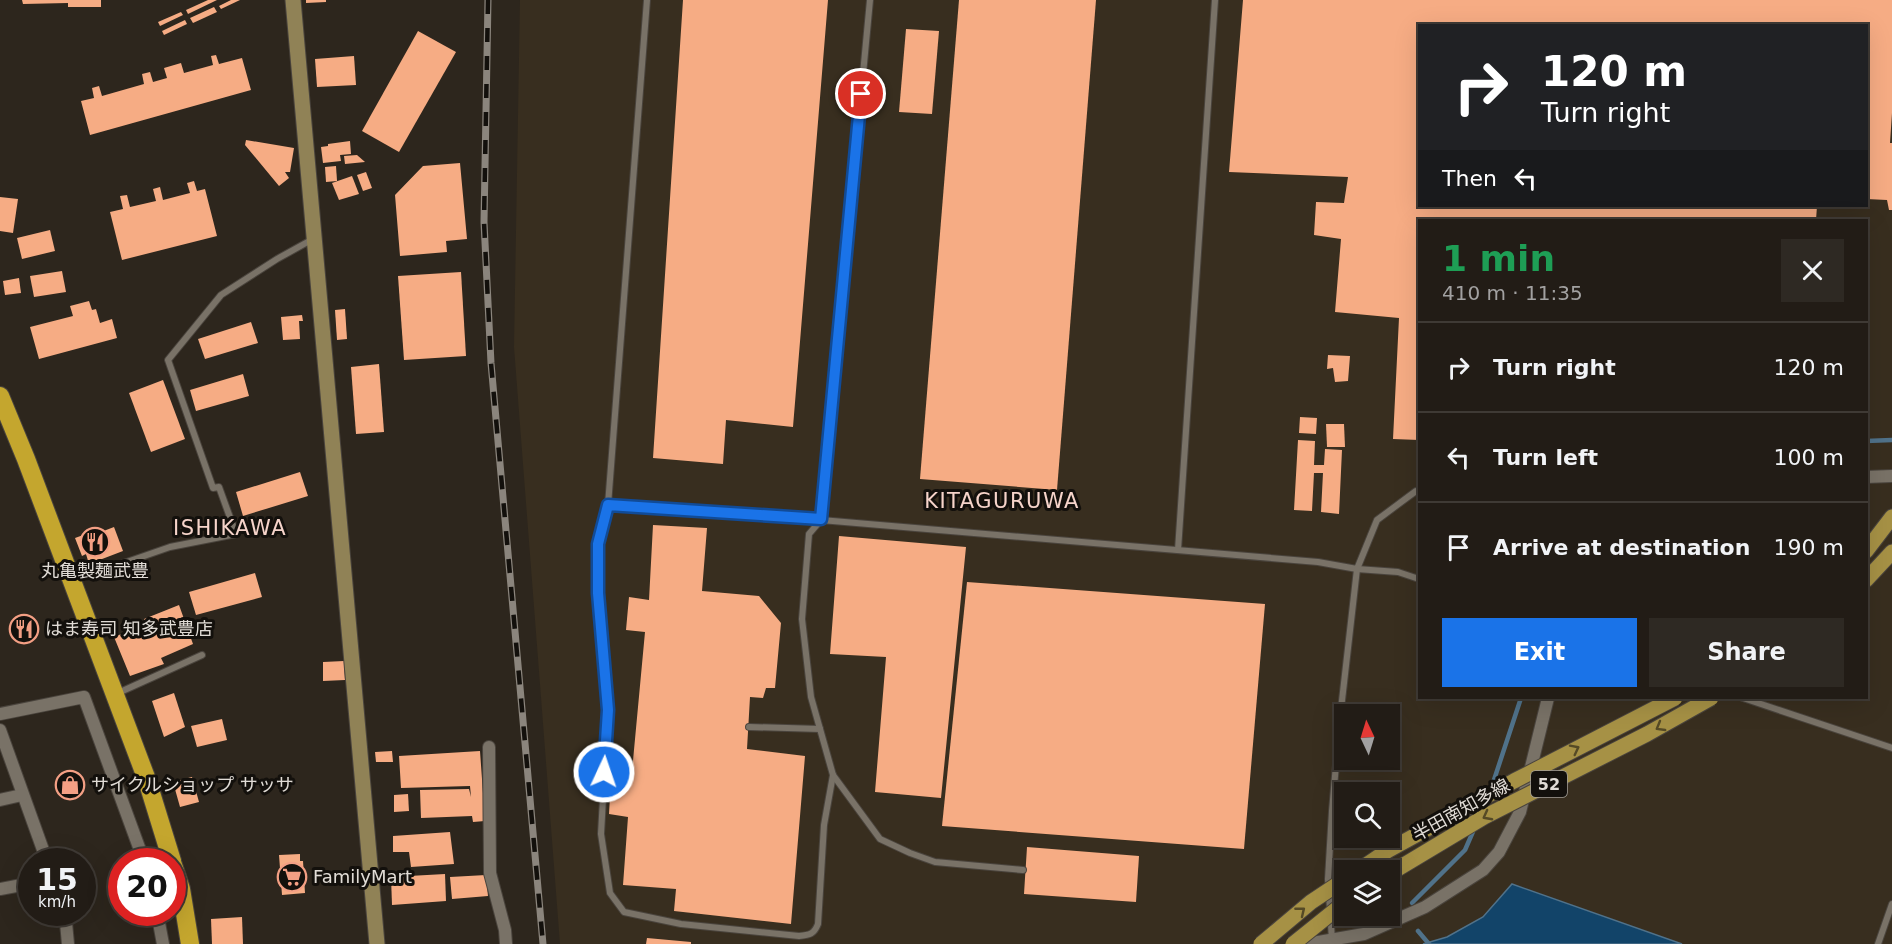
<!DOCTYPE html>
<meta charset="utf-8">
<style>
:root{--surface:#221c16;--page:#2e2923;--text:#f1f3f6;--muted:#a2a1a1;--line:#3f3a35;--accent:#1a73e8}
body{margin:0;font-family:"DejaVu Sans","Noto Sans JP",sans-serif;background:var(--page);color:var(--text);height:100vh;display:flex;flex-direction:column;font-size:22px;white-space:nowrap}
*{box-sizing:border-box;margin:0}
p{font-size:20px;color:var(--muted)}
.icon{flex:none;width:33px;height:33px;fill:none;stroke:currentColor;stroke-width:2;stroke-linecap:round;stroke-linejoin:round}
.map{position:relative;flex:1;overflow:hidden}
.details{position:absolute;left:1418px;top:219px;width:450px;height:480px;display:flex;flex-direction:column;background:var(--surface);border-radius:0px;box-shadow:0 6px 24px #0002,0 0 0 2px var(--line)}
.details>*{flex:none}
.hud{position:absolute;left:1418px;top:24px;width:450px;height:183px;border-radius:0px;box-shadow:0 6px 24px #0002,0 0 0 2px var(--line);background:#202124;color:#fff;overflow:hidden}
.needle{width:39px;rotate:356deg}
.buttons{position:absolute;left:1334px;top:704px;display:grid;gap:12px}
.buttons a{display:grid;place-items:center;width:66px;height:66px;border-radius:0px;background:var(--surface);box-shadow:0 6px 24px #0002,0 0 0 2px var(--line);font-size:30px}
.speed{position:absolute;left:18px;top:848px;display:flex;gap:12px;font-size:30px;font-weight:700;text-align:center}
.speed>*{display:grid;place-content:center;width:78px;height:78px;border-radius:50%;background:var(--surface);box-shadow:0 6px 24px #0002,0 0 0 2px var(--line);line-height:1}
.speed small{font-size:15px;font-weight:400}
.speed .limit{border:9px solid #d22;background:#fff;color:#111}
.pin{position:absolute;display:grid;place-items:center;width:51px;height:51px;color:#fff;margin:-26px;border:3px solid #fff;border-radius:50%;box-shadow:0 2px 6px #0007}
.me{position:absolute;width:66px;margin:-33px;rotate:3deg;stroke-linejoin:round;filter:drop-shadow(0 0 4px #0008)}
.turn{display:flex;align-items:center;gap:21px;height:126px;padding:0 24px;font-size:27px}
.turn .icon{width:78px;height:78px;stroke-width:2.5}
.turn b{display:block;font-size:42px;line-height:51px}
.then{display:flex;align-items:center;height:57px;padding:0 24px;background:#0003;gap:12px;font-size:22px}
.round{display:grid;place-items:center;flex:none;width:63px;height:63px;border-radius:0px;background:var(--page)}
.head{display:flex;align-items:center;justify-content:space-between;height:102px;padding:0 24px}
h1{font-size:36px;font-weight:700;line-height:45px;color:#1e9e55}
.cta{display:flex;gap:12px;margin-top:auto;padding:12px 24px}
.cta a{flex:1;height:69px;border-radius:0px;background:var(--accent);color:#fff;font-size:24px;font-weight:700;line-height:69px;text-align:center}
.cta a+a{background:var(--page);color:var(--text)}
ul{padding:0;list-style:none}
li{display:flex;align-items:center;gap:18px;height:90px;padding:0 24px;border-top:2px solid var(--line)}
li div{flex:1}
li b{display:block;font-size:22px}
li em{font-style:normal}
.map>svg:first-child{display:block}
.built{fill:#382e1f;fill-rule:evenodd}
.water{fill:#124469;stroke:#50728a;stroke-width:1.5}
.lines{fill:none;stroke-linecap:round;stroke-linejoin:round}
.stream{stroke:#50728a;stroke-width:4.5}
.building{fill:#f6ac84}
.lane-casing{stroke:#4a443d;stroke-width:8}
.street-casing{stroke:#4a443d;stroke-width:14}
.secondary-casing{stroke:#4a443d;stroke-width:17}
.primary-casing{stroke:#4a443d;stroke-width:17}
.highway-casing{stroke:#4a443d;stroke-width:20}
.lane{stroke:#797267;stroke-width:6}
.street{stroke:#797267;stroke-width:12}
.secondary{stroke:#908256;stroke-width:15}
.primary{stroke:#a69145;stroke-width:15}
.highway{stroke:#c4a62e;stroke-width:18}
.rail-casing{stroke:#8b857d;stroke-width:7}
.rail{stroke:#13100c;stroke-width:4.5;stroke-dasharray:14;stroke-linecap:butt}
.primary-bridge-casing{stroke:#4a443d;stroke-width:17;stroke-linecap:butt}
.primary-bridge{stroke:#a69145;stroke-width:15}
.oneway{stroke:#554a26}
.route-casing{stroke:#114b97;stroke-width:15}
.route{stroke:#1a73e8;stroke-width:10}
.labels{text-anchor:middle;stroke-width:6;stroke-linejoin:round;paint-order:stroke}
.shield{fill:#13100c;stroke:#a39f99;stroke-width:1.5}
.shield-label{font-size:16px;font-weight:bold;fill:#e1dcd6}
.poi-label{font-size:18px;fill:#e1dcd6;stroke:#13100c;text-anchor:start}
.street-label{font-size:18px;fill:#e1dcd6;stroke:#13100c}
.quarter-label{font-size:21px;letter-spacing:1.5px;fill:#f6d4ca;stroke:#13100c}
</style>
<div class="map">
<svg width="1892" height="944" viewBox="0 0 1892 944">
<rect width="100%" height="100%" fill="#2d261d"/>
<path class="built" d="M520,0H1892V944H1682L1513,884L1483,917L1447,937L1423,944H560L514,347ZM1419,26H1866V206H1419ZM1419,220H1866V698H1419ZM1344,714H1389V759H1344ZM1344,792H1389V837H1344ZM1344,870H1389V915H1344Z"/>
<path class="water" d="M1512,884L1682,944H1423L1447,937L1483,917Z"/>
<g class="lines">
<g class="stream">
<path d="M1866,441L1892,440"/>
<path d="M1491,789L1521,698"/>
<path d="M1412,903L1465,850L1475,827"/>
<path d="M1418,931L1429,944"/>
</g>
</g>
<g class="building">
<path d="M22,0H101V7H68V3L23,4Z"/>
<path d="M208,0H217L188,14L186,10Z"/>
<path d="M231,0H240L221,9L219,6Z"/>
<path d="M306,0H326V2L306,3Z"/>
<path d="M683,0H828L793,427L726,420L723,464L653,458Z"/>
<path d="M959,0H1096L1057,490L920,479Z"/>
<path d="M1243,0H1892V113L1890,143H1892V210H1889L1887,200L1866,199V26H1419V206H1817L1816,220H1419V440L1393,439L1399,318L1335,312L1341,239L1314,235L1316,202L1344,203L1348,177L1229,172Z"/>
<path d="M214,7L217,12L193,23L190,18Z"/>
<path d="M181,12L183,15L160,26L158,22Z"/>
<path d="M185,20L187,24L164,35L162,31Z"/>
<path d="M906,29L939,31L932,114L899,112Z"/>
<path d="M418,31L456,52L399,152L362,131Z"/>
<path d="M216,55L219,64L242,58L251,90L90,135L81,101L94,98L92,88L99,86L102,96L144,84L142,74L150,72L153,82L167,78L164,68L181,63L184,73L213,65L211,56Z"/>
<path d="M354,56L356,85L317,87L315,59Z"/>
<path d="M246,140L294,148L290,172H285L289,178L279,186L245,145Z"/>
<path d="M350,141L351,154L340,155L341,161L323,163L321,147L328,146V144Z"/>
<path d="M357,155L365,162L345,164L344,156Z"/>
<path d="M460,163L467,239L446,241L447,252L400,256L395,195L423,166Z"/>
<path d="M336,166L337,181L326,182L325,167Z"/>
<path d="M366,172L372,188L363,191L357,175Z"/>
<path d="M352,176L359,194L339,200L332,183Z"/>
<path d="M194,181L197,191L205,189L217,236L122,260L110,212L123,209L120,196L127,195L130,207L156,201L153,189L160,187L163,200L190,193L187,183Z"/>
<path d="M0,197L18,199L13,233L0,231Z"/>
<path d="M50,230L55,251L22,259L17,238Z"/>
<path d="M62,271L66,292L34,297L30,276Z"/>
<path d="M461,272L466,356L404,360L398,276Z"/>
<path d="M19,278L21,293L5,295L3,281Z"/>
<path d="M89,301L92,310L96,309L100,323L112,319L117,338L39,359L30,327L73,316L70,306Z"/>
<path d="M345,309L347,339L337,340L335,310Z"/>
<path d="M302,315L303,321H299L300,339L283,340L281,317Z"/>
<path d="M251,322L258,343L205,359L198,339Z"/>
<path d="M1328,355L1350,356L1348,381L1335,382L1333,368L1327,369Z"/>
<path d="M379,364L384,432L356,434L351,367Z"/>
<path d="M243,374L249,396L196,411L190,390Z"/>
<path d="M163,380L185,439L151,452L129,393Z"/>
<path d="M1300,417L1317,418L1316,434L1299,433Z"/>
<path d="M1326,424H1344L1345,447H1327Z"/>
<path d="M1298,440L1315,441L1314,465H1324L1325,449L1342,450L1339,514L1321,512L1323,473H1314L1312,511L1294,510Z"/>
<path d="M300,472L308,496L243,516L236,492Z"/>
<path d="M653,525L707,528L702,591L759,596L781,623L775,688H766L763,698L750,697L747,749L805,756L791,924L674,911L676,889L623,885L628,817L609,814L611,779L631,782L645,632L626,630L629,597L649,600Z"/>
<path d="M114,527L123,551L89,564L86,554L82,556L75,538L100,529L101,532Z"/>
<path d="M839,536L966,547L941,798L875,792L886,657L830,654Z"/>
<path d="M255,573L262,597L196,615L189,592Z"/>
<path d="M967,582L1265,604L1244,849L942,826Z"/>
<path d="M179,605L193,644L161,658L164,664L130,676L114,637L146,624L144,619Z"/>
<path d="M344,661L345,680L323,681V662Z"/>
<path d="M174,693L185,727L164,737L152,701Z"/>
<path d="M222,719L227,740L197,747L191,726Z"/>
<path d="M392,751L393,762H376L375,752Z"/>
<path d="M480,751L485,821L473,822L472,816L421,818L420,790L469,789L471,797L470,786L401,788L399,756Z"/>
<path d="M192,777L199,802L180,807L173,782Z"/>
<path d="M408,794L409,811L394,812V795Z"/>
<path d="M450,832L454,864L411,867L409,852H393V836Z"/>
<path d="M1027,847L1139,856L1136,902L1024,894Z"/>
<path d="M300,854V861H303L305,893L282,895L279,855Z"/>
<path d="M445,874L446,901L392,905L391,877Z"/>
<path d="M486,875L488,896L452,899L450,877Z"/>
<path d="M242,917L243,944H212L211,919Z"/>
<path d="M647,938L691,942V944H646Z"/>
</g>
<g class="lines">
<g class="lane-casing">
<g id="lane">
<path d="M647,0L608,505L598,544V593L608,710L601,834L610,893L624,912L681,924L799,936C810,935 814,934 818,924L824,825L833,775"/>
<path d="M608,505L821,520L870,0"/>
<path d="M1178,550L1215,0"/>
<path d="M75,580L170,547L236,534L219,487L213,488L168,360L221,295L277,259L313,239"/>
<path d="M118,693L202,655"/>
<path d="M1743,698L1892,748"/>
<path d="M749,727L820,729"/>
<path d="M1023,870L935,862L910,853L880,839L833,775L811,697L802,619L809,534L821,520L1318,562L1357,569L1398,572L1419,579"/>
<path d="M1332,940L1328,879L1332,811L1340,718L1357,569L1377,520L1416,491H1419"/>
<path d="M1878,944L1892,904"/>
</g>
</g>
<g class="street-casing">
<g id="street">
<path d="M1866,477L1892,476"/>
<path d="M0,714L84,697L144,861"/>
<path d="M0,730L47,861"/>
<path d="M489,747L490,873L505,930L506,944"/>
<path d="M0,800L22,795"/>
<path d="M0,889L32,883"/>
<path d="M65,912L68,944"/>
<path d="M157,912L163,944"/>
<path d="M1307,944L1364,934L1425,907L1483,870L1499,852L1520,812L1548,698"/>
</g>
</g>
<g class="secondary-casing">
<path id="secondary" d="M293,0L377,944"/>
</g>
<g class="primary-casing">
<g id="primary">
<path d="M1866,551L1892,517"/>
<path d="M1866,580L1892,552"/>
</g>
</g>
<g class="highway-casing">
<g id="highway">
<path d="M0,396L26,459L147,780L172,861"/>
<path d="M172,862L181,889L190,944"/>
</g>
</g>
<use href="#lane" class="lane"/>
<use href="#street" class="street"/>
<use href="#secondary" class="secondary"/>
<use href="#primary" class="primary"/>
<use href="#highway" class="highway"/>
<g class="rail-casing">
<path id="rail" d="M488,0L484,222L491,363L543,944"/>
</g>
<use href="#rail" class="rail"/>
<g class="primary-bridge-casing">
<g id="primary-bridge">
<path d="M1359,870L1387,851L1514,781L1675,698"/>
<path d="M1389,874L1484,817L1647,734L1711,698"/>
<path d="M1261,944L1311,902L1344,880"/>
<path d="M1293,944L1344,903"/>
</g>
</g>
<use href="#primary-bridge" class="primary-bridge"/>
</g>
<defs><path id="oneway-chevron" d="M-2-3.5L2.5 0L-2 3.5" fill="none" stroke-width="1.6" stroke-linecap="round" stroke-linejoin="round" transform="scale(1.5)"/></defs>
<g class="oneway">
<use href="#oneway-chevron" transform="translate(1660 727) rotate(150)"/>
<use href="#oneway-chevron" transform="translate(1575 749) rotate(-27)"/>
<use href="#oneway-chevron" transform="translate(1487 816) rotate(152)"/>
<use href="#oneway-chevron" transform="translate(1301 911) rotate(-39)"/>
</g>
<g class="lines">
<g class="route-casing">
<path id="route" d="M604,772L608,710L598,593V544L608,505L821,519L861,94"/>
</g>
<use href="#route" class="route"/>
</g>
<defs>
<g id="restaurant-ring" transform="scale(1.5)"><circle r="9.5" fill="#13100c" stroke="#f39f84" stroke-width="1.5"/><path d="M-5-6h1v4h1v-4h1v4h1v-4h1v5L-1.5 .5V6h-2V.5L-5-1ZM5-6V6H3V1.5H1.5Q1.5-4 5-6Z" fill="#f39f84"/></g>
<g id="shop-ring" transform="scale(1.5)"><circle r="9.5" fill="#13100c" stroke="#f39f84" stroke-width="1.5"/><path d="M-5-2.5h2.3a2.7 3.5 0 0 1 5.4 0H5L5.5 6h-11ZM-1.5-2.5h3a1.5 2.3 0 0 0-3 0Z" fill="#f39f84"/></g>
<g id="supermarket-ring" transform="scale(1.5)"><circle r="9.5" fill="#13100c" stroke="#f39f84" stroke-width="1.5"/><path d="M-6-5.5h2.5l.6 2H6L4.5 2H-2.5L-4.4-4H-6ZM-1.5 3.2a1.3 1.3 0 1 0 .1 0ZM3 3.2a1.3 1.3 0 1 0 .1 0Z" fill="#f39f84"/></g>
</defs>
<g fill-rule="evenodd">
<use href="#restaurant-ring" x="95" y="542"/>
<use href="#restaurant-ring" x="24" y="629"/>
<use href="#shop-ring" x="70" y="785"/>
<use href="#supermarket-ring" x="292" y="877"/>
</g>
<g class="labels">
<rect class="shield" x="1531" y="771" width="36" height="26" rx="4.5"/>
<g class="shield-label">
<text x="1549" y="790">52</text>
</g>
<g class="poi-label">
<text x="95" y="577" text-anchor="middle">丸亀製麺武豊</text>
<text x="45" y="635">はま寿司 知多武豊店</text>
<text x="91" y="791">サイクルショップ サッサ</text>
<text x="313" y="883">FamilyMart</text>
</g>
<g class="street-label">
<text transform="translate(1461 810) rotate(-29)" y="6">半田南知多線</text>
</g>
<g class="quarter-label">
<text x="1002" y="508">KITAGURUWA</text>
<text x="230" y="535">ISHIKAWA</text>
</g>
</g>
</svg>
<div class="buttons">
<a><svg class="needle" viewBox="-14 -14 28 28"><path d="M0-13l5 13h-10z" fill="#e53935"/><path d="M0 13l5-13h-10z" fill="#a2a1a1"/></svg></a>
<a><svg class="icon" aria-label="search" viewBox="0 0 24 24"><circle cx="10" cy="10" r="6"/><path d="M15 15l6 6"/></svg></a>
<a><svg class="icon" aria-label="layers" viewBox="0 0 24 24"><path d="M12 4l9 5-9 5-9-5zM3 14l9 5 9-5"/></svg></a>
</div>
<div class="speed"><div>15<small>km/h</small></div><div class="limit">20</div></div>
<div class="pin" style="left:861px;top:94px;background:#d93025"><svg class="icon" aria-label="arrive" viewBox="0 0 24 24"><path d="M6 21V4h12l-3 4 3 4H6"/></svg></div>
<svg class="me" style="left:604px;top:772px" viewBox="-20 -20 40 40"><circle r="17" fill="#1a73e8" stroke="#fff" stroke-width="3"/><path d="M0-11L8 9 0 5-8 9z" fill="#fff"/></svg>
<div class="hud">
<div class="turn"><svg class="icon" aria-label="right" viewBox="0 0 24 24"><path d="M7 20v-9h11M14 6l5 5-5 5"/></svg><div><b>120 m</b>Turn right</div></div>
<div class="then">Then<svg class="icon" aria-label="left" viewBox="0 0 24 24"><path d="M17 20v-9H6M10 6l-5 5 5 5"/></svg></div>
</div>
<section class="details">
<div class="head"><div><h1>1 min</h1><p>410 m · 11:35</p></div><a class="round"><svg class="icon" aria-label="close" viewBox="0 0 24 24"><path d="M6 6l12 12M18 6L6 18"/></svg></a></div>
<ul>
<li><svg class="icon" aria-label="right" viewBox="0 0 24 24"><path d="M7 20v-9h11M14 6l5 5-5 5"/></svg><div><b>Turn right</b></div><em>120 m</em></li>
<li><svg class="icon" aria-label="left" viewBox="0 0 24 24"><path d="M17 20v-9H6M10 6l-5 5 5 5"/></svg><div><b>Turn left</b></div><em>100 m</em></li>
<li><svg class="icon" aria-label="arrive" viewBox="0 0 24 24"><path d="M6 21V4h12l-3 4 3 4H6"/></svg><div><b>Arrive at destination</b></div><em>190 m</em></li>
</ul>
<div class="cta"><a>Exit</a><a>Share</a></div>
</section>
</div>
